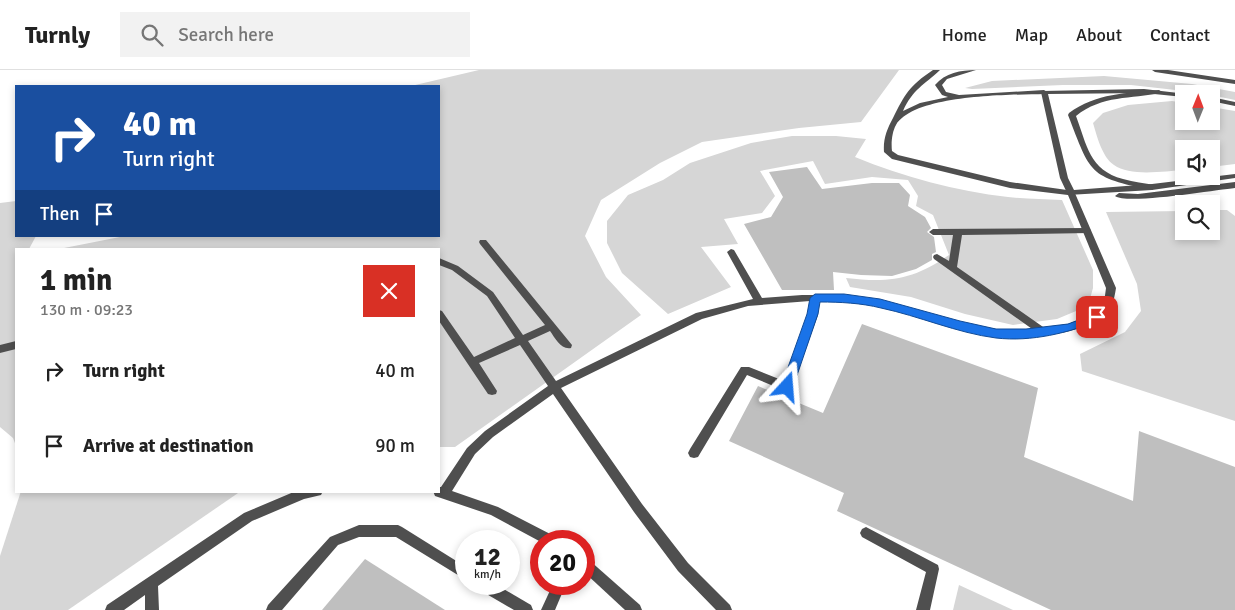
<!DOCTYPE html>
<meta charset="utf-8">
<style>
:root{--surface:#fff;--page:#f2f2f2;--text:#222;--muted:#767676;--line:#e0e0e0}
body{margin:0;font-family:Signika,sans-serif;background:var(--page);color:var(--text);height:100vh;display:flex;flex-direction:column;font-size:19px;white-space:nowrap}
*{box-sizing:border-box;margin:0}
p{font-size:16px;color:var(--muted)}
.icon{flex:none;width:28px;height:28px;fill:none;stroke:currentColor;stroke-width:2;stroke-linecap:round;stroke-linejoin:round}
.map{position:relative;flex:1;overflow:hidden}
.drawer{position:absolute;left:15px;top:178px;width:425px;height:245px;display:flex;flex-direction:column;background:var(--surface);border-radius:0px;box-shadow:0 2px 8px #0003}
.drawer>*{flex:none}
.banner{position:absolute;left:15px;top:15px;width:425px;height:152px;border-radius:0px;box-shadow:0 2px 8px #0003;background:#1a4fa0;color:#fff;overflow:hidden}
.needle{width:32px;rotate:1deg}
.tools{position:absolute;left:1175px;top:15px;display:grid;gap:10px}
.tools a{display:grid;place-items:center;width:45px;height:45px;border-radius:0px;background:var(--surface);box-shadow:0 2px 8px #0003;font-size:25px}
.speed{position:absolute;left:455px;top:460px;display:flex;gap:10px;font-size:25px;font-weight:700;text-align:center}
.speed>*{display:grid;place-content:center;width:65px;height:65px;border-radius:50%;background:var(--surface);box-shadow:0 2px 8px #0003;line-height:1}
.speed small{font-size:12px;font-weight:400}
.speed .limit{border:8px solid #d22;background:#fff;color:#111}
.pin{position:absolute;display:grid;place-items:center;width:42px;height:42px;color:#fff;margin:-21px;border-radius:10px;box-shadow:0 2px 8px #0006}
.me{position:absolute;width:55px;margin:-28px;rotate:19deg;stroke-linejoin:round;filter:drop-shadow(0 0 4px #0008)}
.turn{display:flex;align-items:center;gap:18px;height:105px;padding:0 25px;font-size:22px}
.turn .icon{width:65px;height:65px;stroke-width:2.5}
.turn b{display:block;font-size:35px;line-height:42px}
.then{display:flex;align-items:center;height:48px;padding:0 25px;background:#0003;gap:10px;font-size:19px}
.round{display:grid;place-items:center;flex:none;width:52px;height:52px;border-radius:0px;background:var(--page)}
.summary{display:flex;align-items:center;justify-content:space-between;height:85px;padding:0 25px}
h1{font-size:30px;font-weight:700;line-height:38px}
ul{padding:0;list-style:none}
li{display:flex;align-items:center;gap:15px;height:75px;padding:0 25px}
li div{flex:1}
li b{display:block;font-size:19px}
li em{font-style:normal}
header{display:flex;align-items:center;gap:30px;box-sizing:border-box;height:70px;padding:0 25px;background:var(--surface);border-bottom:1px solid var(--line)}
header strong{font-size:24px}
nav{display:flex;gap:28px;margin-inline-start:auto;font-size:18px}
.search{width:350px;height:45px;background:var(--page);display:flex;align-items:center;gap:12px;box-sizing:border-box;padding:0 18px;border-radius:0px;color:var(--muted);font-size:19px}
.map>svg:first-child{display:block}
.green{fill:#d6d6d6}
.building{fill:#bfbfbf}
.lines{fill:none;stroke-linecap:round;stroke-linejoin:round}
.service{fill:#4f4f4f;fill-rule:evenodd}
.pedestrian{fill:#4f4f4f;fill-rule:evenodd}
.minor{fill:#4f4f4f;fill-rule:evenodd}
.route{fill:#1a73e8;stroke:#114b97}
</style>
<header>
<strong>Turnly</strong>
<div class="search"><svg class="icon" aria-label="search" viewBox="0 0 24 24"><circle cx="10" cy="10" r="6"/><path d="M15 15l6 6"/></svg>Search here</div>
<nav><a>Home</a><a>Map</a><a>About</a><a>Contact</a></nav>
</header>
<div class="map">
<svg width="1235" height="540" viewBox="0 0 1235 540">
<rect width="100%" height="100%" fill="#fff"/>
<g class="green">
<path d="M479,0H899L861,52L799,58L702,72L660,93L601,130L585,166L606,207L641,245L455,377H439V179H59L125,166H439V16H411Z"/>
<path d="M1104,6L1192,14L1235,22V30L1211,25V24L1131,15H1063L972,19L965,18L992,11Z"/>
<path d="M1172,31L1184,33V51H1211V37L1235,41V94L1211,97V79H1184V100C1165,101 1130,107 1114,95C1102,87 1097,66 1093,53L1103,43L1128,35Z"/>
<path d="M792,66H836L866,69L855,87C903,107 956,121 1008,127C1026,129 1044,129 1062,130L1093,200V218L1088,236L1057,249L1013,255L965,244L911,227L850,217L846,208C889,213 913,210 949,185L933,145L916,136L918,126L908,110L872,107L825,114L813,91L760,101L775,126L762,143L724,149L738,174L701,177L731,217L668,244L622,203L607,173V151L628,125L663,110L690,93L751,73Z"/>
<path d="M16,131V166H36L29,179H16V376L13,368L0,357V133Z"/>
<path d="M1211,140H1227L1235,146V351L1082,301L1080,284L1125,262L1141,241L1137,214L1106,142L1184,141V161H1211Z"/>
<path d="M21,421H241L68,540H0V486Z"/>
<path d="M959,515L1013,540H953Z"/>
</g>
<g class="building">
<path d="M807,97L822,119L872,113H899L910,125L908,136L925,147L931,158L927,162L934,167L936,182L932,184V190L916,199L892,206L861,205L833,202L834,220H782L744,154L771,147L783,127L769,102Z"/>
<path d="M862,254L1038,318L1024,387L1133,431L1139,361L1235,397V540H1051L837,441L844,423L729,371L758,316L823,343Z"/>
<path d="M365,489L445,540H322Z"/>
</g>
<g class="lines">
<g class="service">
<path d="M933,0H940C924,15 913,19 903,41L920,33L948,27L942,25L935,15C945,3 961,0 976,0L947,9L942,15L946,22L959,25L1044,20L1047,22L1044,24C1010,25 915,24 896,55C892,62 891,73 892,81L898,85L1010,112L1074,121L1116,218C1112,245 1105,248 1081,257C1070,262 1060,263 1048,265C982,274 941,250 880,237C860,232 840,231 819,231L818,245L791,320L787,321L783,320L747,305L698,387L694,388L690,387L688,383L690,379L741,297H749L784,311L808,245L810,231L748,236L702,249L561,318L642,434L688,493L730,535L732,540H716L678,501L634,442L553,324L493,367L475,384L452,421L498,437L556,467L558,471L541,472L491,445L435,426L433,421H439V417H441L467,378L485,361L548,316L520,275L479,293L497,321L496,324L492,325L488,324L439,251V240L442,241L474,287L515,268L487,226L452,200L439,195V188L458,196L493,222L523,265L545,255L480,174L479,172L480,170H486L572,275L571,278C561,280 555,268 550,261L528,271L556,311L696,243L753,229L727,182L731,179L734,180L762,228L802,225H844L880,230L960,252L996,259L1027,260L1068,254L1094,244L1104,233L1106,218L1068,125L1010,118L892,89L884,82C883,69 887,59 893,48C905,24 909,16 933,0Z"/>
<path d="M1152,0H1168L1235,10V14L1155,2Z"/>
<path d="M1159,20L1162,22L1161,23C1131,29 1102,25 1076,46C1087,75 1089,100 1123,109C1134,112 1144,113 1155,115L1156,117L1152,120C1088,107 1091,104 1068,45L1069,43C1096,23 1127,23 1159,20Z"/>
<path d="M16,271V279L0,283V275Z"/>
<path d="M296,421H323L321,425L304,429L252,451L158,516L159,540H145V525L124,540H105L107,535L244,443Z"/>
<path d="M359,455H398L402,457L466,497V510L396,467H359L338,475L282,540H266L268,535L330,467Z"/>
<path d="M866,457L938,495L939,499L930,540H916L926,502L862,467L860,463L862,459Z"/>
<path d="M584,488L589,490L640,535L642,540H625L584,502Z"/>
<path d="M477,514H495L531,535L533,540H514L478,519Z"/>
<path d="M553,514H566L555,540H541Z"/>
</g>
<path class="pedestrian" d="M1087,158L1090,159L1091,161L1090,163L962,165L957,197L1046,259L1047,262L1046,265L1042,266L934,189L933,187L934,185L937,184L949,191L953,165H933L929,162L933,159Z"/>
<g class="minor">
<path d="M1144,19L1187,24H1184V27L1144,23L1048,24L1068,108L1074,120L1152,114L1235,104V108L1152,120L1068,125L1060,108L1041,22L1042,21Z"/>
<path d="M1211,27L1235,32V36L1211,31Z"/>
<path d="M1235,112V118C1215,120 1127,135 1115,126L1119,123L1138,124Z"/>
</g>
</g>
<path class="route" d="M815,224H844L880,229L960,251L996,259H1026L1068,254L1097,243L1103,247L1101,250C1068,263 1032,272 996,268C957,263 919,246 881,238C861,233 840,232 820,232L818,244L793,317L791,321H783L781,317L807,244L810,228Z"/>
</svg>
<div class="tools">
<a><svg class="needle" viewBox="-14 -14 28 28"><path d="M0-13l5 13h-10z" fill="#e53935"/><path d="M0 13l5-13h-10z" fill="#767676"/></svg></a>
<a><svg class="icon" aria-label="sound" viewBox="0 0 24 24"><path d="M4 9h4l5-4v14l-5-4H4zM17 9q2 3 0 6"/></svg></a>
<a><svg class="icon" aria-label="search" viewBox="0 0 24 24"><circle cx="10" cy="10" r="6"/><path d="M15 15l6 6"/></svg></a>
</div>
<div class="speed"><div>12<small>km/h</small></div><div class="limit">20</div></div>
<div class="pin" style="left:1097px;top:247px;background:#d93025"><svg class="icon" aria-label="arrive" viewBox="0 0 24 24"><path d="M6 21V4h12l-3 4 3 4H6"/></svg></div>
<svg class="me" style="left:787px;top:317px" viewBox="-20 -20 40 40"><path d="M0-17L14 15 0 8-14 15z" fill="#1a73e8" stroke="#fff" stroke-width="4"/></svg>
<div class="banner">
<div class="turn"><svg class="icon" aria-label="right" viewBox="0 0 24 24"><path d="M7 20v-9h11M14 6l5 5-5 5"/></svg><div><b>40 m</b>Turn right</div></div>
<div class="then">Then<svg class="icon" aria-label="arrive" viewBox="0 0 24 24"><path d="M6 21V4h12l-3 4 3 4H6"/></svg></div>
</div>
<section class="drawer">
<div class="summary"><div><h1>1 min</h1><p>130 m · 09:23</p></div><a class="round" style="background:#d93025;color:#fff"><svg class="icon" aria-label="close" viewBox="0 0 24 24"><path d="M6 6l12 12M18 6L6 18"/></svg></a></div>
<ul>
<li><svg class="icon" aria-label="right" viewBox="0 0 24 24"><path d="M7 20v-9h11M14 6l5 5-5 5"/></svg><div><b>Turn right</b></div><em>40 m</em></li>
<li><svg class="icon" aria-label="arrive" viewBox="0 0 24 24"><path d="M6 21V4h12l-3 4 3 4H6"/></svg><div><b>Arrive at destination</b></div><em>90 m</em></li>
</ul>
</section>
</div>
